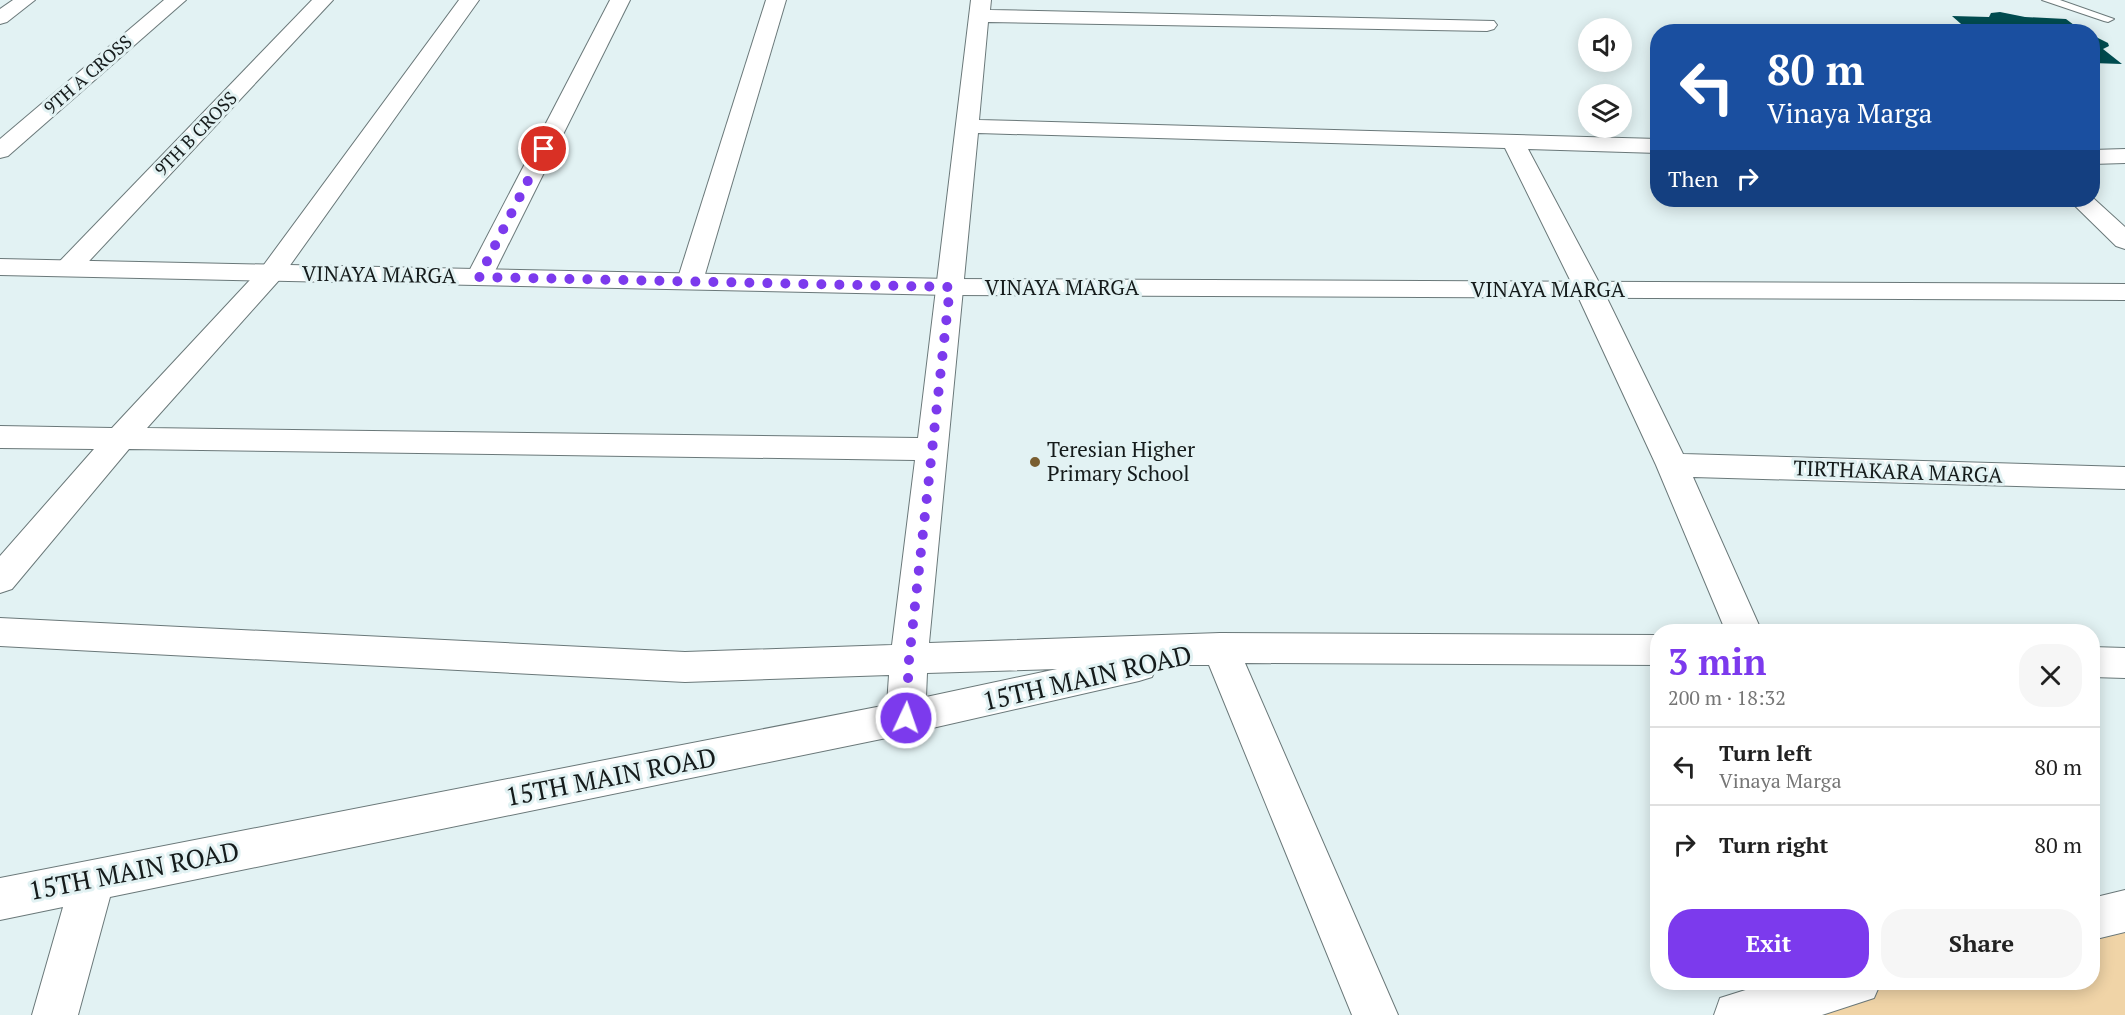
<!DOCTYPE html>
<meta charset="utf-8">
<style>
:root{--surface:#fff;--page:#f6f6f6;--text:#222;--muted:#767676;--line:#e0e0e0;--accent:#7c3aed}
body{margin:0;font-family:"PT Serif",serif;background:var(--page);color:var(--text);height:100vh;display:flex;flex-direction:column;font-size:22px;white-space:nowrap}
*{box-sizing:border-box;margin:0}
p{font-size:20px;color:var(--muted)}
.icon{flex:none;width:33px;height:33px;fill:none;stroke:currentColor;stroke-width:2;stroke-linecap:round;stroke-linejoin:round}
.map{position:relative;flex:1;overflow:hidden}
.details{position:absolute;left:1650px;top:624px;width:450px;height:366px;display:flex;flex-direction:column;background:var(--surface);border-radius:24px;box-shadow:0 3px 15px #0003}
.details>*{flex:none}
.banner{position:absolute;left:1650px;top:24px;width:450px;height:183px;border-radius:24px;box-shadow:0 3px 15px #0003;background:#1a4fa0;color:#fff;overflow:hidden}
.tools{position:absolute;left:1578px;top:18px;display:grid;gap:12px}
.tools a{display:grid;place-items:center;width:54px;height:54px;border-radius:50%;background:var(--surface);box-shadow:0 3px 15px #0003;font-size:30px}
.pin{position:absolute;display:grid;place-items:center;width:51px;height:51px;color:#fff;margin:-26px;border:3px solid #fff;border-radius:50%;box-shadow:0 2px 6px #0007}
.me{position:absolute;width:66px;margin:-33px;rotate:3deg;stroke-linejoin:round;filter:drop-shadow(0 0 4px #0008)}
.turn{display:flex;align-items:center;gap:21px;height:126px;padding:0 18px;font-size:27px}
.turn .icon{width:78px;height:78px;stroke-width:2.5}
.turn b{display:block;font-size:42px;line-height:51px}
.then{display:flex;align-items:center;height:57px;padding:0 18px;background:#0003;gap:12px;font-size:22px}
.round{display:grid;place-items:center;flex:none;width:63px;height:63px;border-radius:24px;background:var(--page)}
.overview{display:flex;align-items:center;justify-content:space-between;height:102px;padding:0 18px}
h1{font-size:36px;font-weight:700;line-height:45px;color:var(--accent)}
.primary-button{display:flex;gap:12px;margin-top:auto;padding:12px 18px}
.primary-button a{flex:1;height:69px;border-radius:24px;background:var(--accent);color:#fff;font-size:24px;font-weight:700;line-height:69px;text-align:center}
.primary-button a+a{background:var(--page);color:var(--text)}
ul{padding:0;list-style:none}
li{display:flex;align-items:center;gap:18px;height:78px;padding:0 18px;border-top:2px solid var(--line)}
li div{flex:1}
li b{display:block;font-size:22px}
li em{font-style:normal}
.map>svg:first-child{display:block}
.green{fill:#f0d4a7}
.building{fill:#004c50}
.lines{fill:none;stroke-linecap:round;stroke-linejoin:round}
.service-casing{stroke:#6a7879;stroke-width:2}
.minor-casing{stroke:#6a7879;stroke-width:2}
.tertiary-casing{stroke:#6a7879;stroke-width:2}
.service{fill:#fff;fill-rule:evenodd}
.minor{fill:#fff;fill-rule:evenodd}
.tertiary{fill:#fff;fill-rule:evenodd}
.route{stroke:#7c3aed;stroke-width:10;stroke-dasharray:0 18}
.poi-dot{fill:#795e30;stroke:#e2f2f3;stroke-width:2}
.labels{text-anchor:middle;stroke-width:6;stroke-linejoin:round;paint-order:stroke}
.far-street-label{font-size:18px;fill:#151b1b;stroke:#e2f2f3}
.street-label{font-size:21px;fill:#151b1b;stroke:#e2f2f3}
.poi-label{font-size:21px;fill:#151b1b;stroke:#e2f2f3;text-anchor:start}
.near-street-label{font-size:26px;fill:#151b1b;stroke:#e2f2f3}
</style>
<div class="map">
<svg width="2125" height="1015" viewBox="0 0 2125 1015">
<rect width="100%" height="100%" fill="#e2f2f3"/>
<path class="green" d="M2125,911V1015H1737L1858,983L2092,982L2093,919Z"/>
<g class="building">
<path d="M2000,12L2025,17L2066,19L2082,31H1969L1952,16L1989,17L1991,13Z"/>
<path d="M2092,35L2108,43L2109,46L2103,49L2122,64L2092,63Z"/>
</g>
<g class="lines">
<g class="service-casing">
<path id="service" d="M2042,0H2060L2114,19L2108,22L2104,21Z"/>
</g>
<g class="minor-casing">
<g id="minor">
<path d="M13,0H35L7,22L0,24V9Z"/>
<path d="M164,0H186L8,156L0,158V139Z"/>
<path d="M312,0H333L77,274L68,276L59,274L55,268L59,262Z"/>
<path d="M459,0H479L281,278L147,428L918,438L971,0H991L990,10L1494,21L1497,25L1494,29L1487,31L988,22L979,120L1658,139V153L1528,149L1603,290L1683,454L2125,467V489L1693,477L1762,632H1726L1656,465L1575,290L1505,148L978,133L929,643L1220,633L1658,635V665L1245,663L1398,1015H1352L1209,665H1157L1152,677L1139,681L906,734L110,897L78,1015H32L63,907L0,920V878L887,705L889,675L685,682L0,646V618L685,652L892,645L915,460L129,449L12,589L0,593V556L94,449L0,448V426L112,428L263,266ZM1057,669L926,697L927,673Z"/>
<path d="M610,0H630L492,277L488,283L479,285L470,283L466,277Z"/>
<path d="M766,0H786L703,281L699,287L690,289L681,287L677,281Z"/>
<path d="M2125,149V163L2092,164V150Z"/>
<path d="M2092,197L2125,227V249L2116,246L2069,200H2092Z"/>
<path d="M2092,647L2125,648V678L2092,677Z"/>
<path d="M2125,890V932L2092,940V898Z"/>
<path d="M1771,982H1881L1874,998L1822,1015H1714L1720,998Z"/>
</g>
</g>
<g class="tertiary-casing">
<path id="tertiary" d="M0,259L950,279L2125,284V300L950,295L0,275Z"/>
</g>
<use href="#service" class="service"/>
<use href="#minor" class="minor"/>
<use href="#tertiary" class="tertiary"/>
</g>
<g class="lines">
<path class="route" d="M544,149L479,277L950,287L909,660L906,718"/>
</g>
<circle class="poi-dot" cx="1035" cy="462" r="6"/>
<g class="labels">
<g class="far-street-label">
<text transform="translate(88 75) rotate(-41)" y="6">9TH A CROSS</text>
<text transform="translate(196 134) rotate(-46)" y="6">9TH B CROSS</text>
</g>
<g class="street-label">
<text transform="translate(379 275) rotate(1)" y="7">VINAYA MARGA</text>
<text x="1062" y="295">VINAYA MARGA</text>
<text x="1548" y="297">VINAYA MARGA</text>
<text transform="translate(1898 472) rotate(2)" y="7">TIRTHAKARA MARGA</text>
</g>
<g class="poi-label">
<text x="1047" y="457">Teresian Higher<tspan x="1047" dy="24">Primary School</tspan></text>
</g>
<g class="near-street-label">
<text transform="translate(1087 678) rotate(-13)" y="9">15TH MAIN ROAD</text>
<text transform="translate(611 777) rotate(-11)" y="9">15TH MAIN ROAD</text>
<text transform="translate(134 871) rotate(-11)" y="9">15TH MAIN ROAD</text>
</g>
</g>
</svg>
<div class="tools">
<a><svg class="icon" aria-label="sound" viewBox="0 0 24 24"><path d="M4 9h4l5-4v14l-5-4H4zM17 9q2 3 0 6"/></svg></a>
<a><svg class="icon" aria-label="layers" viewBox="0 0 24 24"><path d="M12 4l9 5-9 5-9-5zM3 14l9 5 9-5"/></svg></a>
</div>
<div class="pin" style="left:544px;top:149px;background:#d93025"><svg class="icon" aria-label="arrive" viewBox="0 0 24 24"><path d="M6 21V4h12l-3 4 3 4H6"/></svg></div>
<svg class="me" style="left:906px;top:718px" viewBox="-20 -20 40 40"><circle r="17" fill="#7c3aed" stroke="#fff" stroke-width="3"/><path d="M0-11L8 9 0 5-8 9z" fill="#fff"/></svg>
<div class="banner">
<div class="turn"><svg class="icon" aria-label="left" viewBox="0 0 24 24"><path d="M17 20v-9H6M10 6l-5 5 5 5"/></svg><div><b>80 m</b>Vinaya Marga</div></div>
<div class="then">Then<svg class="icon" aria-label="right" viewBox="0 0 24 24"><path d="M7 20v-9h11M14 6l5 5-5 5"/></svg></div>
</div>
<section class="details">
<div class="overview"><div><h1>3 min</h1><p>200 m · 18:32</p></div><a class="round"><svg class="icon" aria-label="close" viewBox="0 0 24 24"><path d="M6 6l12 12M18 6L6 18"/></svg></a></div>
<ul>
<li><svg class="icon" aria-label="left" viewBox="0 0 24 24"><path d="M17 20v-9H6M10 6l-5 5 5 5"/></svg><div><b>Turn left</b><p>Vinaya Marga</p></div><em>80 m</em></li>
<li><svg class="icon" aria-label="right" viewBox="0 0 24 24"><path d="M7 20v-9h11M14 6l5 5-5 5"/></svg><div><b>Turn right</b></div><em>80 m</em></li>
</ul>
<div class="primary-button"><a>Exit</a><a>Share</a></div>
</section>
</div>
